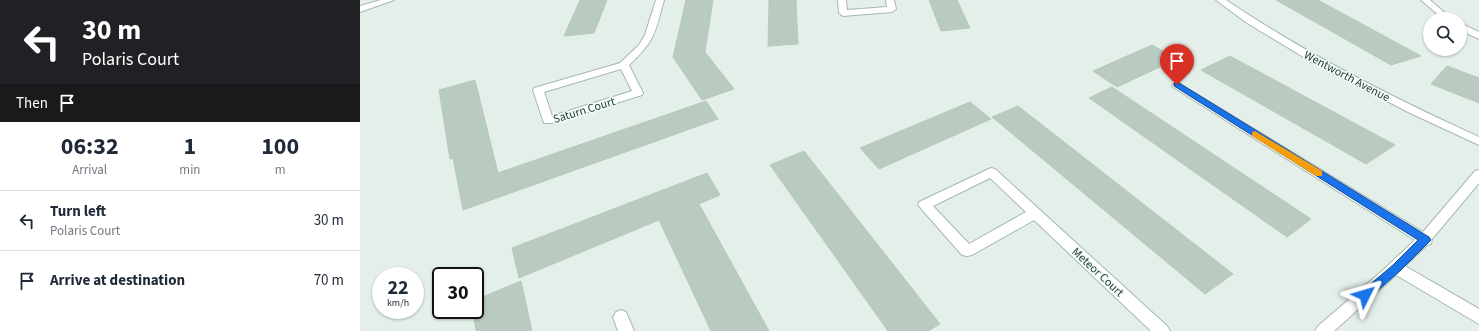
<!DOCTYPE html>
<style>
:root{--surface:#fff;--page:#f2f2f3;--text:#1f2937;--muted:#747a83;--line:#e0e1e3}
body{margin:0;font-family:"Source Sans 3",sans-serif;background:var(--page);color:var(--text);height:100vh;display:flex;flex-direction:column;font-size:15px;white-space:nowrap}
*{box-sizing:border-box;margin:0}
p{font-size:13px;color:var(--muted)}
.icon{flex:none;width:22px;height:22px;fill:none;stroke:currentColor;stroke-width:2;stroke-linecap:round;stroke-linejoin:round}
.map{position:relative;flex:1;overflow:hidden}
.drawer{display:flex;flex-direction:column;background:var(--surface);width:360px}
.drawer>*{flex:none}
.hud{background:#202124;color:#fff;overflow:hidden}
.fabs{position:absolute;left:1063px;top:12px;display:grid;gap:8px}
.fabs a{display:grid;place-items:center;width:44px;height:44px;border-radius:50%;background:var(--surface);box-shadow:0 1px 3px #0004;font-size:20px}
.speed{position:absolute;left:12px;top:267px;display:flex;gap:8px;font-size:20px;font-weight:700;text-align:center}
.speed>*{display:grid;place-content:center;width:52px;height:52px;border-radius:50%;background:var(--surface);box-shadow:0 1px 3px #0004;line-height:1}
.speed small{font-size:10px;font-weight:400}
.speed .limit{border:2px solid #111;border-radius:6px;background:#fff;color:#111}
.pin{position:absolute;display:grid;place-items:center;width:34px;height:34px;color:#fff;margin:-41px -17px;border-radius:50% 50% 50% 0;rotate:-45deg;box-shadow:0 0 4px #0007}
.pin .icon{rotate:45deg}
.me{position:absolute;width:44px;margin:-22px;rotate:50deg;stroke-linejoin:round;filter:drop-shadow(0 0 3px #0008)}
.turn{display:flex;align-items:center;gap:14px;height:84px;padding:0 16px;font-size:18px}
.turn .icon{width:52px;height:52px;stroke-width:2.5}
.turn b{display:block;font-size:28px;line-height:34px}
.then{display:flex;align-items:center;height:38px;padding:0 16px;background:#0003;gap:8px;font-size:15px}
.eta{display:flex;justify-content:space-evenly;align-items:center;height:68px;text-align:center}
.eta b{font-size:24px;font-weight:700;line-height:28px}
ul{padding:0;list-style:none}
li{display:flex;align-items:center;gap:12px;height:60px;padding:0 16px;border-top:1px solid var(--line)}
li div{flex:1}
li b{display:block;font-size:15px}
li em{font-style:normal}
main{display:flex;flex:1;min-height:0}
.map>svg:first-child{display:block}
.building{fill:#b9cac1;stroke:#b6c9bf}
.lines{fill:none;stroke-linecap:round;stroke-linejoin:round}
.minor-casing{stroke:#a6b8af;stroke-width:2}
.tertiary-casing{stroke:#a6b8af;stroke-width:2}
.minor{fill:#fff;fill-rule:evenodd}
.tertiary{fill:#fff;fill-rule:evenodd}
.route{fill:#1a73e8;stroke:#114b97}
.slow{fill:#f59e0b}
.labels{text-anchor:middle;stroke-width:3;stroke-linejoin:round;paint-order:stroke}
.street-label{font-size:12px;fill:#214235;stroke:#f5fbf7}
</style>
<main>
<section class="drawer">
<div class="hud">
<div class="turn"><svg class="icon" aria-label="left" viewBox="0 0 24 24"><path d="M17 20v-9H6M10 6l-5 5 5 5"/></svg><div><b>30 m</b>Polaris Court</div></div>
<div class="then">Then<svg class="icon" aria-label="arrive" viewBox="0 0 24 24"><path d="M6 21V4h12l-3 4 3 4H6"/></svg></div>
</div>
<div class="eta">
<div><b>06:32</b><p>Arrival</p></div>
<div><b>1</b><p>min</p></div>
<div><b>100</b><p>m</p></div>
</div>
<ul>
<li><svg class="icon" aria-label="left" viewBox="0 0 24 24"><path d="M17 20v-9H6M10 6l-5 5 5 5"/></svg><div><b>Turn left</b><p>Polaris Court</p></div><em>30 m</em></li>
<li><svg class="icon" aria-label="arrive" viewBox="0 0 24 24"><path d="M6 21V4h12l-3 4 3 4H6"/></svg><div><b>Arrive at destination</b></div><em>70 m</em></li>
</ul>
</section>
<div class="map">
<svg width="1119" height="331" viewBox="0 0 1119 331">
<rect width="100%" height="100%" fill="#e4efe9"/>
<g class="building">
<path d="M220,0H247L234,33L204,36Z"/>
<path d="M326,0H353L345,52L374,89L342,100L313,57Z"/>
<path d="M409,0H436L438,44L408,46Z"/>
<path d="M569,0H597L610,28L581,31Z"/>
<path d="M916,0H958L1061,56L1031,65Z"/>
<path d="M792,45L817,59L757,87L733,71Z"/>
<path d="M870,56L1035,145L1006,164L841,70Z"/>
<path d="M1087,66L1119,78V103L1071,84Z"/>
<path d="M115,80L138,173L346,101L358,119L103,210L93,158L90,159L79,90Z"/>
<path d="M752,87L951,219L927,237L729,98Z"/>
<path d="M610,102L631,119L519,169L500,148Z"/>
<path d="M658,106L873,274L845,294L632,117Z"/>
<path d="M444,151L580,324L568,331H528L410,165Z"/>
<path d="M347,173L360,195L339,204L409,331H351L299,220L159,278L152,248Z"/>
<path d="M161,281L172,331H116L113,310H115V300Z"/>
</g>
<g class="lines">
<g class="minor-casing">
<g id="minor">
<path d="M296,0H304C295,33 295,41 269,65L283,93L282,95L192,123H184L173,90L174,88L260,63L279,45L285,35ZM261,69L272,91L192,116L184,92Z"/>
<path d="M478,0H486L487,10L527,7L526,0H534L536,9L532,12L483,16L479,13Z"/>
<path d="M856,0H866C946,54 1031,97 1119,137V145L1048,112L950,61L887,23Z"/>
<path d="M1061,0H1070L1092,19H1083Z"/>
<path d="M1100,23L1119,32V39L1100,30Z"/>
<path d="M817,82L1063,232L1115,171L1119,170V183L1072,239L1071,244L1067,245L1045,266L1119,309V324L1036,275L974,331H955L958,326L1021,272L1055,240L813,87L812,85Z"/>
<path d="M631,168L635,169L807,326L810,331H791L674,220L612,255L607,256L602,255L558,205L559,202ZM630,178L666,212L609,244L573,206Z"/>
<path d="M261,310L266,312L274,331H258L253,317L256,312Z"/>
</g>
</g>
<g class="tertiary-casing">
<path id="tertiary" d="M21,0H34L0,12V6Z"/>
</g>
<use href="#minor" class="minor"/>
<use href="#tertiary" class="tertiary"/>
</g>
<path class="route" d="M814,83H819L1069,237L1071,240L1040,271L1009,298H1001L999,295L1001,292L1033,265L1058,240L814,86Z"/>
<path class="slow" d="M895,131L962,171V176H956L892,136V132Z"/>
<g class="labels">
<g class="street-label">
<text transform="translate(987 76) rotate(28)" y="4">Wentworth Avenue</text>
<text transform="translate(224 110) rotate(-17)" y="4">Saturn Court</text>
<text transform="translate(738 272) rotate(43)" y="4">Meteor Court</text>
</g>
</g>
</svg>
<div class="fabs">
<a><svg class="icon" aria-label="search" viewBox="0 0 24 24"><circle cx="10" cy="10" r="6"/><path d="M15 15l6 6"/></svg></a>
</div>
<div class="speed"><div>22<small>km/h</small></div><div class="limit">30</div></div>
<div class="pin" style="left:817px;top:85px;background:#d93025"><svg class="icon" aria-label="arrive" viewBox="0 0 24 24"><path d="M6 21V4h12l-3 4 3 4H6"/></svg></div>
<svg class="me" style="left:1005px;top:295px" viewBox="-20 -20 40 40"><path d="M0-17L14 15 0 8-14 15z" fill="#1a73e8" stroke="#fff" stroke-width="4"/></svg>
</div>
</main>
